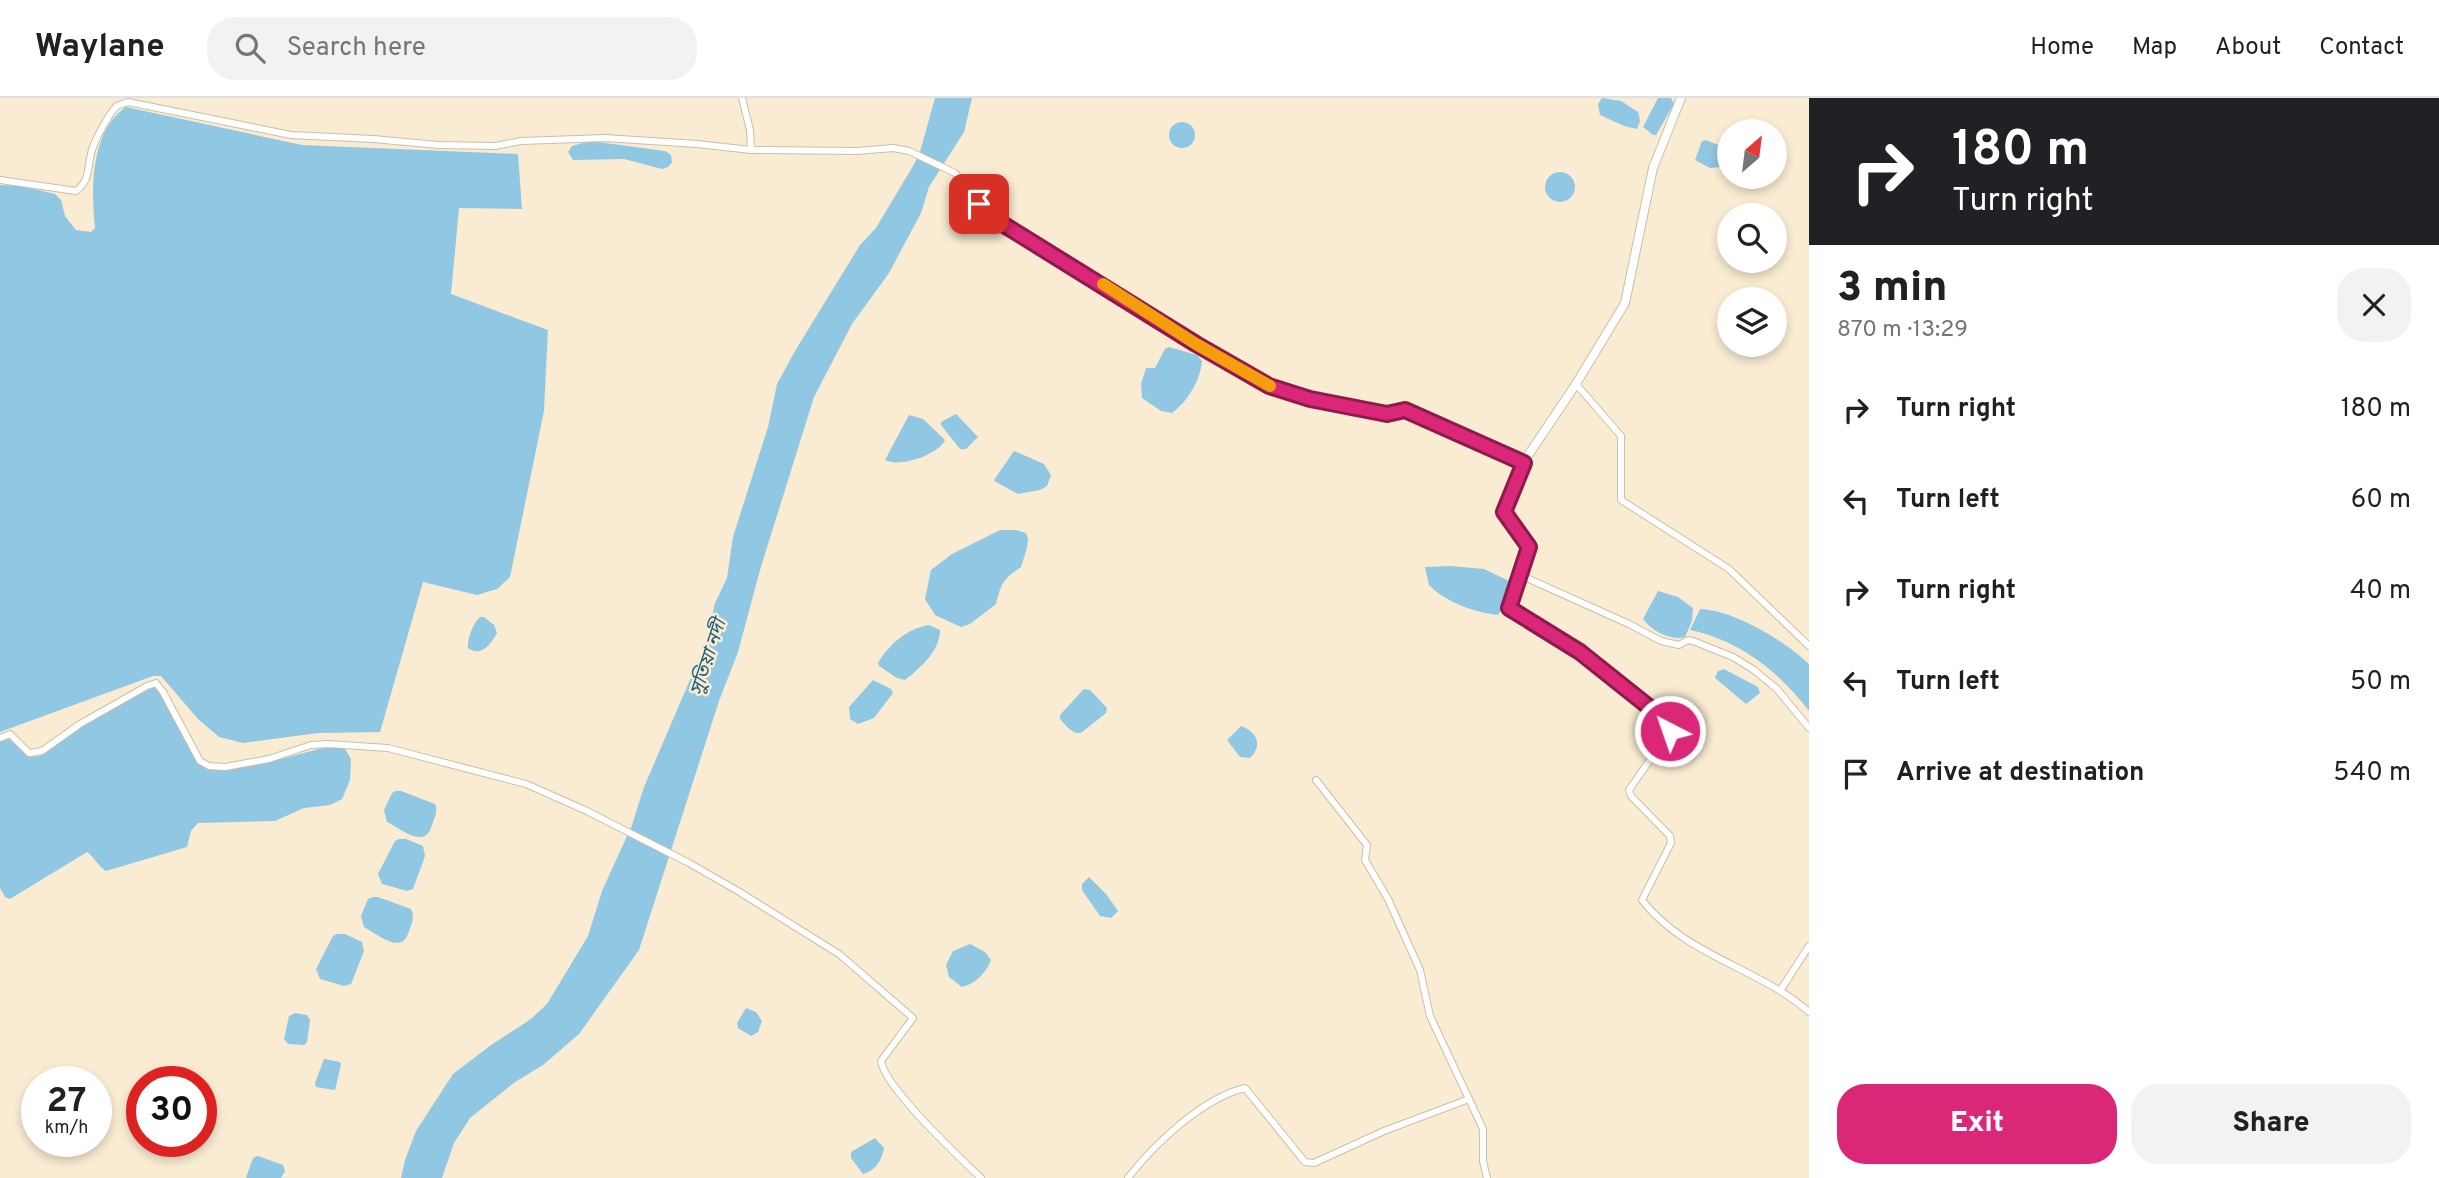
<!DOCTYPE html>
<meta charset="utf-8">
<style>
:root{--surface:#fff;--page:#f2f2f2;--text:#202124;--muted:#757577;--line:#e0e0e0;--accent:#db2777}
body{margin:0;font-family:Overpass,"Noto Sans Bengali",sans-serif;background:var(--page);color:var(--text);height:100vh;display:flex;flex-direction:column;font-size:26px;white-space:nowrap}
*{box-sizing:border-box;margin:0}
p{font-size:23px;color:var(--muted)}
.icon{flex:none;width:38px;height:38px;fill:none;stroke:currentColor;stroke-width:2;stroke-linecap:round;stroke-linejoin:round}
.map{position:relative;flex:1;overflow:hidden}
.side{display:flex;flex-direction:column;background:var(--surface);width:630px}
.side>*{flex:none}
.top-card{background:#202124;color:#fff;overflow:hidden}
.needle{width:46px;rotate:28deg}
.fabs{position:absolute;left:1717px;top:21px;display:grid;gap:14px}
.fabs a{display:grid;place-items:center;width:70px;height:70px;border-radius:50%;background:var(--surface);box-shadow:0 4px 10px #0003;font-size:35px}
.speed{position:absolute;left:21px;top:968px;display:flex;gap:14px;font-size:35px;font-weight:700;text-align:center}
.speed>*{display:grid;place-content:center;width:91px;height:91px;border-radius:50%;background:var(--surface);box-shadow:0 4px 10px #0003;line-height:1}
.speed small{font-size:18px;font-weight:400}
.speed .limit{border:10px solid #d22;background:#fff;color:#111}
.pin{position:absolute;display:grid;place-items:center;width:60px;height:60px;color:#fff;margin:-30px;border-radius:14px;box-shadow:0 4px 10px #0006}
.me{position:absolute;width:77px;margin:-38px;rotate:319deg;stroke-linejoin:round;filter:drop-shadow(0 0 5px #0008)}
.turn{display:flex;align-items:center;gap:24px;height:147px;padding:0 28px;font-size:32px}
.turn .icon{width:91px;height:91px;stroke-width:2.5}
.turn b{display:block;font-size:49px;line-height:60px}
.round{display:grid;place-items:center;flex:none;width:74px;height:74px;border-radius:28px;background:var(--page)}
.head{display:flex;align-items:center;justify-content:space-between;height:119px;padding:0 28px}
h1{font-size:42px;font-weight:800;line-height:52px}
.cta{display:flex;gap:14px;margin-top:auto;padding:14px 28px}
.cta a{flex:1;height:80px;border-radius:28px;background:var(--accent);color:#fff;font-size:28px;font-weight:800;line-height:80px;text-align:center}
.cta a+a{background:var(--page);color:var(--text)}
ul{padding:0;list-style:none}
li{display:flex;align-items:center;gap:21px;height:91px;padding:0 28px}
li div{flex:1}
li b{display:block;font-size:26px}
li em{font-style:normal}
header{display:flex;align-items:center;gap:42px;box-sizing:border-box;height:98px;padding:0 35px;background:var(--surface);border-bottom:2px solid var(--line)}
header strong{font-size:33px}
nav{display:flex;gap:38px;margin-inline-start:auto;font-size:24px}
.search{width:490px;height:63px;background:var(--page);display:flex;align-items:center;gap:18px;box-sizing:border-box;padding:0 24px;border-radius:28px;color:var(--muted);font-size:26px}
main{display:flex;flex:1;min-height:0}
.map>svg:first-child{display:block}
.water{fill:#90c7e3}
.lines{fill:none;stroke-linecap:round;stroke-linejoin:round}
.minor-casing{stroke:#cbbfa6;stroke-width:8}
.tertiary-casing{stroke:#cbbfa6;stroke-width:10}
.minor{stroke:#fff;stroke-width:6}
.tertiary{stroke:#fff;stroke-width:8}
.route-casing{stroke:#8e194d;stroke-width:18}
.route{stroke:#db2777;stroke-width:12}
.slow{stroke:#f59e0b;stroke-width:12}
.labels{text-anchor:middle;stroke-width:5;stroke-linejoin:round;paint-order:stroke}
.water-label{font-size:19px;font-style:italic;fill:#185c78;stroke:#f9ecd2}
</style>
<header>
<strong>Waylane</strong>
<div class="search"><svg class="icon" aria-label="search" viewBox="0 0 24 24"><circle cx="10" cy="10" r="6"/><path d="M15 15l6 6"/></svg>Search here</div>
<nav><a>Home</a><a>Map</a><a>About</a><a>Contact</a></nav>
</header>
<main>
<div class="map">
<svg width="1809" height="1080" viewBox="0 0 1809 1080">
<rect width="100%" height="100%" fill="#f9ecd2"/>
<g class="water">
<path d="M935,0H972L964,34L929,89L921,115L889,175L852,226L814,299L760,472L738,554L719,603L639,852L579,936L543,967L515,984L470,1020L454,1045L442,1080H401L405,1062L416,1033L453,976L491,947L531,921L547,906L588,838L602,793L632,727L644,689L707,542L715,505L727,480L733,439L768,329L777,286L795,253L860,147L876,130L913,68L920,54Z"/>
<path d="M1602,0L1621,3L1638,14L1640,23L1637,31L1624,28L1600,17L1598,6Z"/>
<path d="M1658,0H1671L1674,6L1656,37H1653L1643,29Z"/>
<path d="M126,9L302,47L518,56L522,111L459,110L451,196L548,232L544,313L510,479L497,491L477,497L423,484L380,634L318,635L243,645L219,639L198,621L161,578H153L0,634V87L21,88L55,96L61,102L65,118L76,132L91,134L95,130C91,92 90,33 126,9Z"/>
<circle cx="1182" cy="37" r="13"/>
<path d="M1706,42L1725,50L1726,62L1721,69L1710,70L1695,62L1702,43Z"/>
<path d="M590,43L665,53L671,57L672,64L668,69L662,71L624,61L573,62L568,54L572,48Z"/>
<circle cx="1560" cy="89" r="15"/>
<path d="M1169,249L1197,257L1202,263C1200,283 1188,303 1172,315L1161,313L1142,300L1141,286L1146,270H1155L1165,251Z"/>
<path d="M956,316L978,339L966,351H960L941,327V324Z"/>
<path d="M909,317L923,321L945,342C938,357 899,370 885,362Z"/>
<path d="M1014,353L1044,366L1051,377L1047,388L1040,392L1018,396L996,384L994,382Z"/>
<path d="M1000,432H1016L1026,435L1028,441L1027,450L1021,469C1003,481 1001,486 996,506L970,526L961,529L935,517L925,501L931,472L952,456Z"/>
<path d="M1451,468L1484,471L1509,483L1506,506L1498,517C1476,515 1445,504 1429,487L1425,469Z"/>
<path d="M1658,493L1678,499L1693,510L1692,523L1685,539C1670,543 1652,533 1643,521Z"/>
<path d="M1700,511C1734,512 1785,543 1809,566V613C1778,573 1741,543 1690,532Z"/>
<path d="M480,519H484L494,527L497,535C490,547 482,559 468,550C467,541 473,525 480,519Z"/>
<path d="M929,527L940,532C940,553 920,570 905,582L897,580L879,568L878,565C890,545 907,531 929,527Z"/>
<path d="M1724,571L1758,589L1760,595L1746,606L1715,580L1718,573Z"/>
<path d="M873,582L891,591L893,595L874,620L858,626L850,621L849,609Z"/>
<path d="M153,588L157,590L202,668L210,671L270,664L326,649L338,648L345,651L351,661L350,682L342,701L330,707L304,710L275,723L198,725L191,733L187,749L106,773C98,768 95,760 87,754L10,801L5,799L0,790V643L10,641L28,659L40,658L72,634Z"/>
<path d="M1084,591L1090,592L1107,610L1106,615L1081,635C1071,636 1066,627 1060,621V617Z"/>
<path d="M1241,628C1257,634 1263,647 1250,660L1240,659L1227,642Z"/>
<path d="M396,693H401L435,706C438,713 435,719 432,727C425,752 403,732 387,724L384,712L392,695Z"/>
<path d="M399,741H406L423,748L425,758L413,791L407,793L382,786L378,776L395,743Z"/>
<path d="M1089,779L1106,796L1118,813L1111,820L1100,818L1082,792V786Z"/>
<path d="M373,799H378L411,811C415,819 412,825 409,833C402,858 379,837 364,829L361,818L368,801Z"/>
<path d="M337,836H345L362,844L364,853L351,886L344,888L320,881L316,871L333,838Z"/>
<path d="M970,846L985,854L991,862C987,874 975,886 962,889L949,879L946,867L953,853Z"/>
<path d="M746,910L756,914L762,923L758,934L751,938L738,930L737,925Z"/>
<path d="M295,915L307,917L310,922L307,944L304,947L288,946L284,941L289,918Z"/>
<path d="M324,961L340,964L341,966L335,992L316,989L315,985Z"/>
<path d="M875,1040L884,1050C882,1062 876,1072 863,1076L851,1060V1054Z"/>
<path d="M258,1058L283,1067L285,1073L281,1080H246L253,1060Z"/>
</g>
<g class="lines">
<g class="minor-casing">
<g id="minor">
<path d="M742,0L750,32L751,52"/>
<path d="M0,82L76,93C91,82 87,68 92,52C95,42 109,15 117,8C118,7 126,5 128,4L291,37L373,41L439,47L495,48L521,43L605,40L697,46L751,52L857,53L893,50L909,53L955,75L979,106L994,119L1196,246L1269,288L1310,301L1387,316L1405,312L1523,365"/>
<path d="M1576,286L1621,338V402L1729,471L1809,548"/>
<path d="M1809,630L1777,591L1754,572L1733,559L1693,543L1688,542L1679,547L1661,543L1629,526L1520,477L1509,510L1580,554L1669,625L1670,633L1629,692L1631,698L1670,738L1671,745L1642,802C1684,857 1759,870 1809,914"/>
<path d="M0,640L10,636L29,655L42,653L80,626L147,588L156,585L163,594L200,663L209,668L225,669L269,661L311,647L328,646L388,650L526,686L587,713L689,765L738,793L839,856L913,920L881,963C885,990 958,1058 981,1080"/>
<path d="M1316,682L1367,747L1365,762L1388,801L1420,872L1430,918L1483,1031V1063L1487,1080"/>
<path d="M1780,893L1809,848"/>
<path d="M1128,1080C1154,1046 1203,1000 1245,990L1305,1064L1314,1065L1384,1033L1469,1001"/>
</g>
</g>
<g class="tertiary-casing">
<path id="tertiary" d="M1520,477L1529,449L1504,414L1523,365L1576,286L1625,205L1653,70L1681,0"/>
</g>
<use href="#minor" class="minor"/>
<use href="#tertiary" class="tertiary"/>
</g>
<g class="lines">
<g class="route-casing">
<path id="route" d="M979,106L993,120L1196,246L1269,288L1310,301L1387,316L1405,312L1524,365L1504,414L1529,449L1509,510L1580,554L1669,625L1670,633"/>
</g>
<use href="#route" class="route"/>
<path class="slow" d="M1103,186L1196,246L1270,288"/>
</g>
<g class="labels">
<g class="water-label">
<text transform="translate(707 559) rotate(-72)" y="7">সুতিয়া নদী</text>
</g>
</g>
</svg>
<div class="fabs">
<a><svg class="needle" viewBox="-14 -14 28 28"><path d="M0-13l5 13h-10z" fill="#e53935"/><path d="M0 13l5-13h-10z" fill="#757577"/></svg></a>
<a><svg class="icon" aria-label="search" viewBox="0 0 24 24"><circle cx="10" cy="10" r="6"/><path d="M15 15l6 6"/></svg></a>
<a><svg class="icon" aria-label="layers" viewBox="0 0 24 24"><path d="M12 4l9 5-9 5-9-5zM3 14l9 5 9-5"/></svg></a>
</div>
<div class="speed"><div>27<small>km/h</small></div><div class="limit">30</div></div>
<div class="pin" style="left:979px;top:106px;background:#d93025"><svg class="icon" aria-label="arrive" viewBox="0 0 24 24"><path d="M6 21V4h12l-3 4 3 4H6"/></svg></div>
<svg class="me" style="left:1670px;top:633px" viewBox="-20 -20 40 40"><circle r="17" fill="#db2777" stroke="#fff" stroke-width="3"/><path d="M0-11L8 9 0 5-8 9z" fill="#fff"/></svg>
</div>
<section class="side">
<div class="top-card">
<div class="turn"><svg class="icon" aria-label="right" viewBox="0 0 24 24"><path d="M7 20v-9h11M14 6l5 5-5 5"/></svg><div><b>180 m</b>Turn right</div></div>
</div>
<div class="head"><div><h1>3 min</h1><p>870 m · 13:29</p></div><a class="round"><svg class="icon" aria-label="close" viewBox="0 0 24 24"><path d="M6 6l12 12M18 6L6 18"/></svg></a></div>
<ul>
<li><svg class="icon" aria-label="right" viewBox="0 0 24 24"><path d="M7 20v-9h11M14 6l5 5-5 5"/></svg><div><b>Turn right</b></div><em>180 m</em></li>
<li><svg class="icon" aria-label="left" viewBox="0 0 24 24"><path d="M17 20v-9H6M10 6l-5 5 5 5"/></svg><div><b>Turn left</b></div><em>60 m</em></li>
<li><svg class="icon" aria-label="right" viewBox="0 0 24 24"><path d="M7 20v-9h11M14 6l5 5-5 5"/></svg><div><b>Turn right</b></div><em>40 m</em></li>
<li><svg class="icon" aria-label="left" viewBox="0 0 24 24"><path d="M17 20v-9H6M10 6l-5 5 5 5"/></svg><div><b>Turn left</b></div><em>50 m</em></li>
<li><svg class="icon" aria-label="arrive" viewBox="0 0 24 24"><path d="M6 21V4h12l-3 4 3 4H6"/></svg><div><b>Arrive at destination</b></div><em>540 m</em></li>
</ul>
<div class="cta"><a>Exit</a><a>Share</a></div>
</section>
</main>
